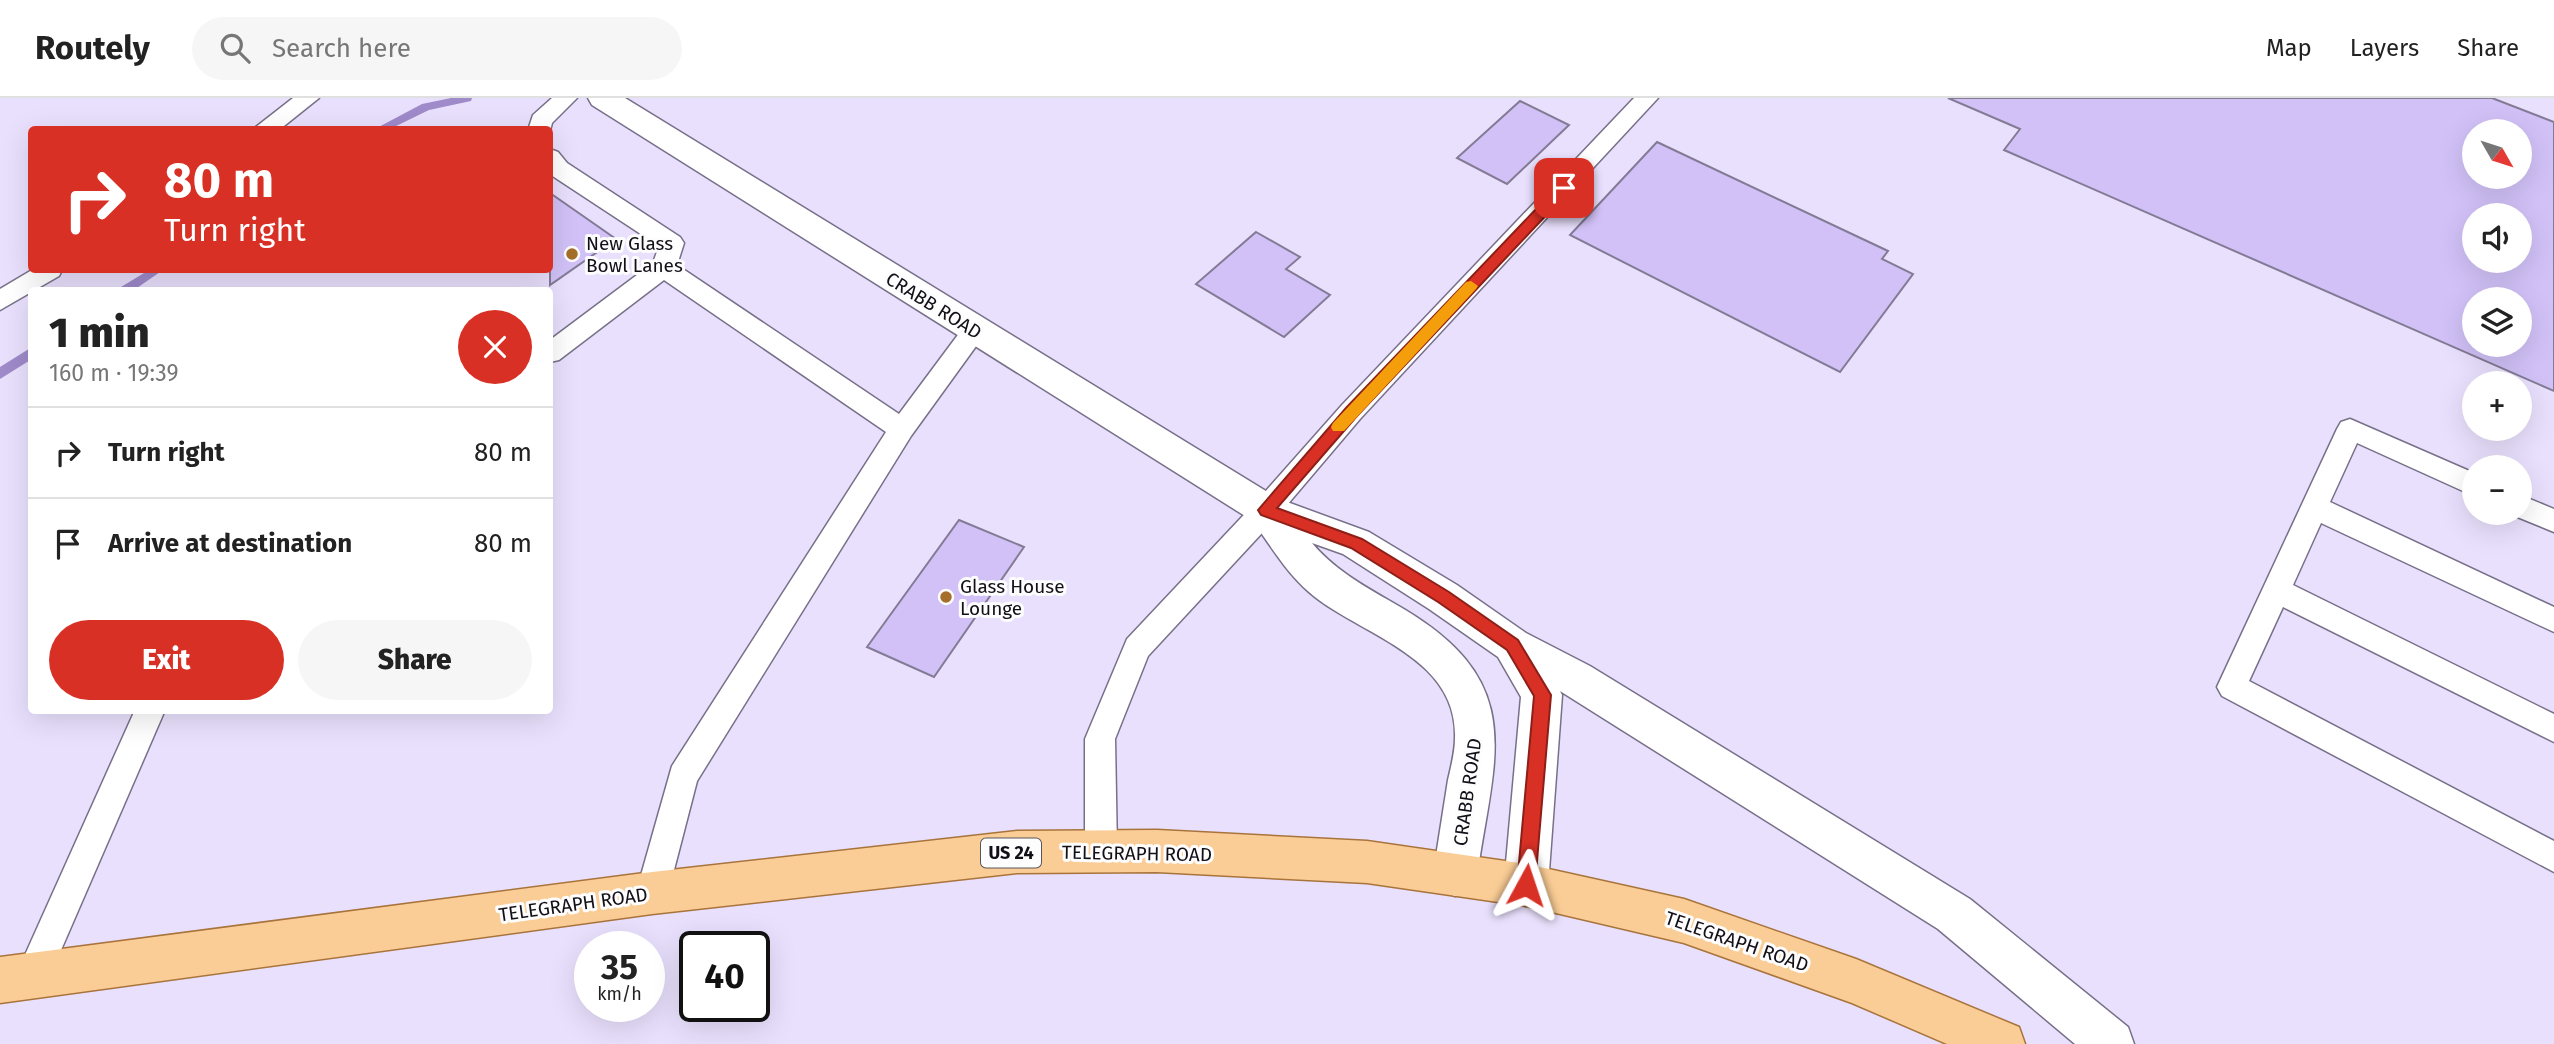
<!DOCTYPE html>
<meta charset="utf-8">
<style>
:root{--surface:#fff;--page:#f6f6f6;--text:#222;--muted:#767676;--line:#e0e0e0;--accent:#d93025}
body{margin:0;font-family:"Fira Sans",sans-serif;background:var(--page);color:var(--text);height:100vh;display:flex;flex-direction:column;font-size:26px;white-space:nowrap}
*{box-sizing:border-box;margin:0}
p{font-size:23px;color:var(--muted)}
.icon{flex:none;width:38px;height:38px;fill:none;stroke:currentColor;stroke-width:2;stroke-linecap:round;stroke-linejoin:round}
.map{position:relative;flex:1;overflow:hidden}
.panel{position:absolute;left:28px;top:189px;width:525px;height:427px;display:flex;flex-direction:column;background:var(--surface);border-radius:7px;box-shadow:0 7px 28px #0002}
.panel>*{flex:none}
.banner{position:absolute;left:28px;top:28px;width:525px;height:147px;border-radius:7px;box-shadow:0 7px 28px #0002;background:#d93025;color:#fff;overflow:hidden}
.needle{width:46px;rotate:129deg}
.tools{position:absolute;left:2462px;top:21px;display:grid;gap:14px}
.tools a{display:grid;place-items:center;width:70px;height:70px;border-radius:50%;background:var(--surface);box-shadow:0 7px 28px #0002;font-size:35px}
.speed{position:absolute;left:574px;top:833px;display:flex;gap:14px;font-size:35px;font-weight:700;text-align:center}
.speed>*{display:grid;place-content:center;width:91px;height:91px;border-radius:50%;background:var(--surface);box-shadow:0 7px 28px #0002;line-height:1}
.speed small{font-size:18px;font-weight:400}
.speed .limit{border:4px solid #111;border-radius:10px;background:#fff;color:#111}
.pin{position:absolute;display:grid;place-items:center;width:60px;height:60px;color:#fff;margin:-30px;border-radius:14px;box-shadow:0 4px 10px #0006}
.me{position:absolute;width:77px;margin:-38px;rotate:5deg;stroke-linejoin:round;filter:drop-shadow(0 0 5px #0008)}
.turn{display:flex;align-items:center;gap:24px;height:147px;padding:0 21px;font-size:32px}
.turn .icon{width:91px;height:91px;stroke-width:2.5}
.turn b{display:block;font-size:49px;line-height:60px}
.round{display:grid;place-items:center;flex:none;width:74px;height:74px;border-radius:37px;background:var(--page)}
.summary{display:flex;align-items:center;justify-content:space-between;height:119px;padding:0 21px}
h1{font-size:42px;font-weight:800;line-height:52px}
.cta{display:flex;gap:14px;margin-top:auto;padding:14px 21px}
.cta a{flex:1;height:80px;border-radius:42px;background:var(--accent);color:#fff;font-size:28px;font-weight:800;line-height:80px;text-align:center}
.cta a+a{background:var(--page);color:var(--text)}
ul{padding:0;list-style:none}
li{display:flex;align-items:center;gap:21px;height:91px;padding:0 21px;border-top:2px solid var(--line)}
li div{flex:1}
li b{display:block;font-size:26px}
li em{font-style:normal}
header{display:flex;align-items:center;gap:42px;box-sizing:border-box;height:98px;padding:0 35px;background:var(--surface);border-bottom:2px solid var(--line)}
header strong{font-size:33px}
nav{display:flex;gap:38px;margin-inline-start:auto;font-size:24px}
.search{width:490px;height:63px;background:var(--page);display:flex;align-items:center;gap:18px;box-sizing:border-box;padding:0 24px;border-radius:38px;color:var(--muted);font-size:26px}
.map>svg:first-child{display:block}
.built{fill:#e9e0fd;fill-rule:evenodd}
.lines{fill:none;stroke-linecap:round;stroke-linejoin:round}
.stream{fill:#9f8aca;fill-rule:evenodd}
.building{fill:#d1c1f7;stroke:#837b95;stroke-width:2;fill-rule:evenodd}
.service-casing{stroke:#787089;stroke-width:3}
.tertiary-casing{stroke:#787089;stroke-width:3}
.primary-casing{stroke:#a8743c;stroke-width:3}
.service{fill:#fff;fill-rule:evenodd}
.tertiary{fill:#fff;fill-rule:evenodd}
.primary{fill:#fbcd96;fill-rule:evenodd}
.route{fill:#d93025;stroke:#8d1f18;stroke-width:2}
.slow{fill:#f59e0b}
.poi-dot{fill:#a56e2a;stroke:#fdfdfd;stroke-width:2.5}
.labels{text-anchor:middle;stroke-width:6;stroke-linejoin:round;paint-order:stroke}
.shield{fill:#fdfdfd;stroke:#58565d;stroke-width:2}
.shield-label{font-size:18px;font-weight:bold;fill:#120f18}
.poi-label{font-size:19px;fill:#120f18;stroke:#fdfdfd;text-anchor:start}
.street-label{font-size:19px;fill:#120f18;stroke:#fdfdfd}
</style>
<header>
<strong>Routely</strong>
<div class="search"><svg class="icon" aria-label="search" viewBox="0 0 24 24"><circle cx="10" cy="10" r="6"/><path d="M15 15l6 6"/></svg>Search here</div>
<nav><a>Map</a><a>Layers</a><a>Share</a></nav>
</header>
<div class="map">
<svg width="2554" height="946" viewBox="0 0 2554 946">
<rect width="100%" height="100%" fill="#f1ecfe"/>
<path class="built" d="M0,0H2554V946H0ZM32,32H550V172H32ZM2474,33H2520V79H2474ZM2474,117H2520V163H2474ZM32,192H550V612H32ZM2474,201H2520V247H2474ZM2474,285H2520V331H2474ZM2474,369H2520V415H2474ZM590,849H649V908H590ZM695,849H754V908H695Z"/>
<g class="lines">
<g class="stream">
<path d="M451,0H472L471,3L429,12L388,32H373L422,6Z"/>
<path d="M149,172H163L134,192H119L121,189Z"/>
<path d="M32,249V261L0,281V269Z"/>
</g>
</g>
<g class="building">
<path d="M1948,0H2492L2554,24V293L2004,52L2020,31ZM2474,33H2520V79H2474ZM2474,117H2520V163H2474ZM2474,201H2520V247H2474Z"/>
<path d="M1520,3L1569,27L1507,86L1457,60Z"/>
<path d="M1657,44L1888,153L1882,161L1913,176L1840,274L1570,137Z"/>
<path d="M550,95L616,141L550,187Z"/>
<path d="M1256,134L1300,159L1286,171L1330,197L1284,239L1196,186Z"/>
<path d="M959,422L1024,449L934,579L867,549Z"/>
</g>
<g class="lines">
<g class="service-casing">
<g id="service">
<path d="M293,0H319L279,32H252Z"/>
<path d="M552,0H577L552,25L550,33L528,32L533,17Z"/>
<path d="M1634,0H1658L1360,321L1276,420L1148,558L1115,641L1117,754L1112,765L1101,769L1090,765L1085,754V641L1127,541L1256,404L1342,307Z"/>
<path d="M550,51L558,54L567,65L680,139L684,145L677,167L899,316L966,226L975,224L984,226L987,233L911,338L697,683L668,795L663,806L652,810L641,806L636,795L672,668L886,334L664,182L559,262L550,264V242L653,165L659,148L551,77Z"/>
<path d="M32,172H62L59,178L0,212V191Z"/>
<path d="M2350,321L2474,375V398L2357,345L2330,404L2554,509V534L2321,425L2293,487L2554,616V644L2283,509L2249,583L2554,743V774L2222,598L2217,589L2337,331L2341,324Z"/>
<path d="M2520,397L2554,411V434L2510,416L2520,415Z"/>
<path d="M135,612H165L45,889L33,893L21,889L16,877Z"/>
</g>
</g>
<g class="tertiary-casing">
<path id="tertiary" d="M588,0H625L1279,401L1369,434L1457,487L1526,535L1590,568L1970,801L2128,929L2134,946H2075L1938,831L1560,593L1562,597L1548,787L1542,802L1526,808L1510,802L1504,787L1521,599L1498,559L1429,511L1343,456L1312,445C1338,476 1372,492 1407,513C1528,587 1494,659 1477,777L1471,792L1455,798L1439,792L1433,777C1438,745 1443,714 1448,682C1451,669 1455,654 1455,640C1458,557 1358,537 1309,494C1286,474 1270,447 1253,423L592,7Z"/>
</g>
<g class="primary-casing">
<path id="primary" d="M1157,732L1367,743L1526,766L1684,801L1856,861L2019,929L2025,946H1947L1852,905L1684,845L1526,808L1367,785L1157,774L1017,775L652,816L0,905V859L652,774L1017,733Z"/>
</g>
<use href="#service" class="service"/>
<use href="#tertiary" class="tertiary"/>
<use href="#primary" class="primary"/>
</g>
<path class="route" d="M1564,86L1568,87V94L1357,318L1277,410L1362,441L1449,494L1518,542L1551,597L1535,787L1532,793L1526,796L1519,793L1517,787L1534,598L1507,552L1438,504L1351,450L1261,417L1258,412L1346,310L1559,87Z"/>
<path class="slow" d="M1471,183L1478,188L1476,191L1344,333H1333L1331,329L1333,325L1466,184Z"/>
<g class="poi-dot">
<circle cx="572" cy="156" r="7"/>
<circle cx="946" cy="499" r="7"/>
</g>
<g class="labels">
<rect class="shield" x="981" y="740.5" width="60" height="29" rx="5"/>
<g class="shield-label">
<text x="1011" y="761">US 24</text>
</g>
<g class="poi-label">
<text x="586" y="152">New Glass<tspan x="586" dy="22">Bowl Lanes</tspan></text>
<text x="960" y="495">Glass House<tspan x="960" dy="22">Lounge</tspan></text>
</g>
<g class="street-label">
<text transform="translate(934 207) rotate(32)" y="7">CRABB ROAD</text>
<text transform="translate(1467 694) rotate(-82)" y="7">CRABB ROAD</text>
<text transform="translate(1137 755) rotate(1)" y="7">TELEGRAPH ROAD</text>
<text transform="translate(573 806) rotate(-8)" y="7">TELEGRAPH ROAD</text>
<text transform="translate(1737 843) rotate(19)" y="7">TELEGRAPH ROAD</text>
</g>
</g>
</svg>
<div class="tools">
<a><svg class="needle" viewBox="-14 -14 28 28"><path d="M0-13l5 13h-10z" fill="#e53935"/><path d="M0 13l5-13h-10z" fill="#767676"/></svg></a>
<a><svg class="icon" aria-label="sound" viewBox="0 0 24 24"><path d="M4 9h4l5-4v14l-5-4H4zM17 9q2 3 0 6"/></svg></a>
<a><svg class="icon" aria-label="layers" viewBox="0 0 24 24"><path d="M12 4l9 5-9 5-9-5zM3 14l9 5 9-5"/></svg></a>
<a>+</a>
<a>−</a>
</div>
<div class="speed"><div>35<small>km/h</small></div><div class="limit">40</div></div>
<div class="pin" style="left:1564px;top:90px;background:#d93025"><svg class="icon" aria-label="arrive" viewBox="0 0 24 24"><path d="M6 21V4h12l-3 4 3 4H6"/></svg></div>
<svg class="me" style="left:1526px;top:787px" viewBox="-20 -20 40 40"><path d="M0-17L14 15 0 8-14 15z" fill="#d93025" stroke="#fff" stroke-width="4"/></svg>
<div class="banner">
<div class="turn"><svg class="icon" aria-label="right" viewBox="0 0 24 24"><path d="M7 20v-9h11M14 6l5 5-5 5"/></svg><div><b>80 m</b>Turn right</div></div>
</div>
<section class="panel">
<div class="summary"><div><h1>1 min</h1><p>160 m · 19:39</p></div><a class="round" style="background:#d93025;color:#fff"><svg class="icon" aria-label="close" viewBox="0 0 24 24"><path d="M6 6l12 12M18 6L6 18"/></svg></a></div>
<ul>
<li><svg class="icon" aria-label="right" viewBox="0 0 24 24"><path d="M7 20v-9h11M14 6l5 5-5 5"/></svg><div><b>Turn right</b></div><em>80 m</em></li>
<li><svg class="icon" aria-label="arrive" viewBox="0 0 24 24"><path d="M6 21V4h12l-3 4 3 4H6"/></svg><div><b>Arrive at destination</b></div><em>80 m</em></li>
</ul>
<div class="cta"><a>Exit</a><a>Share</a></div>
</section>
</div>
